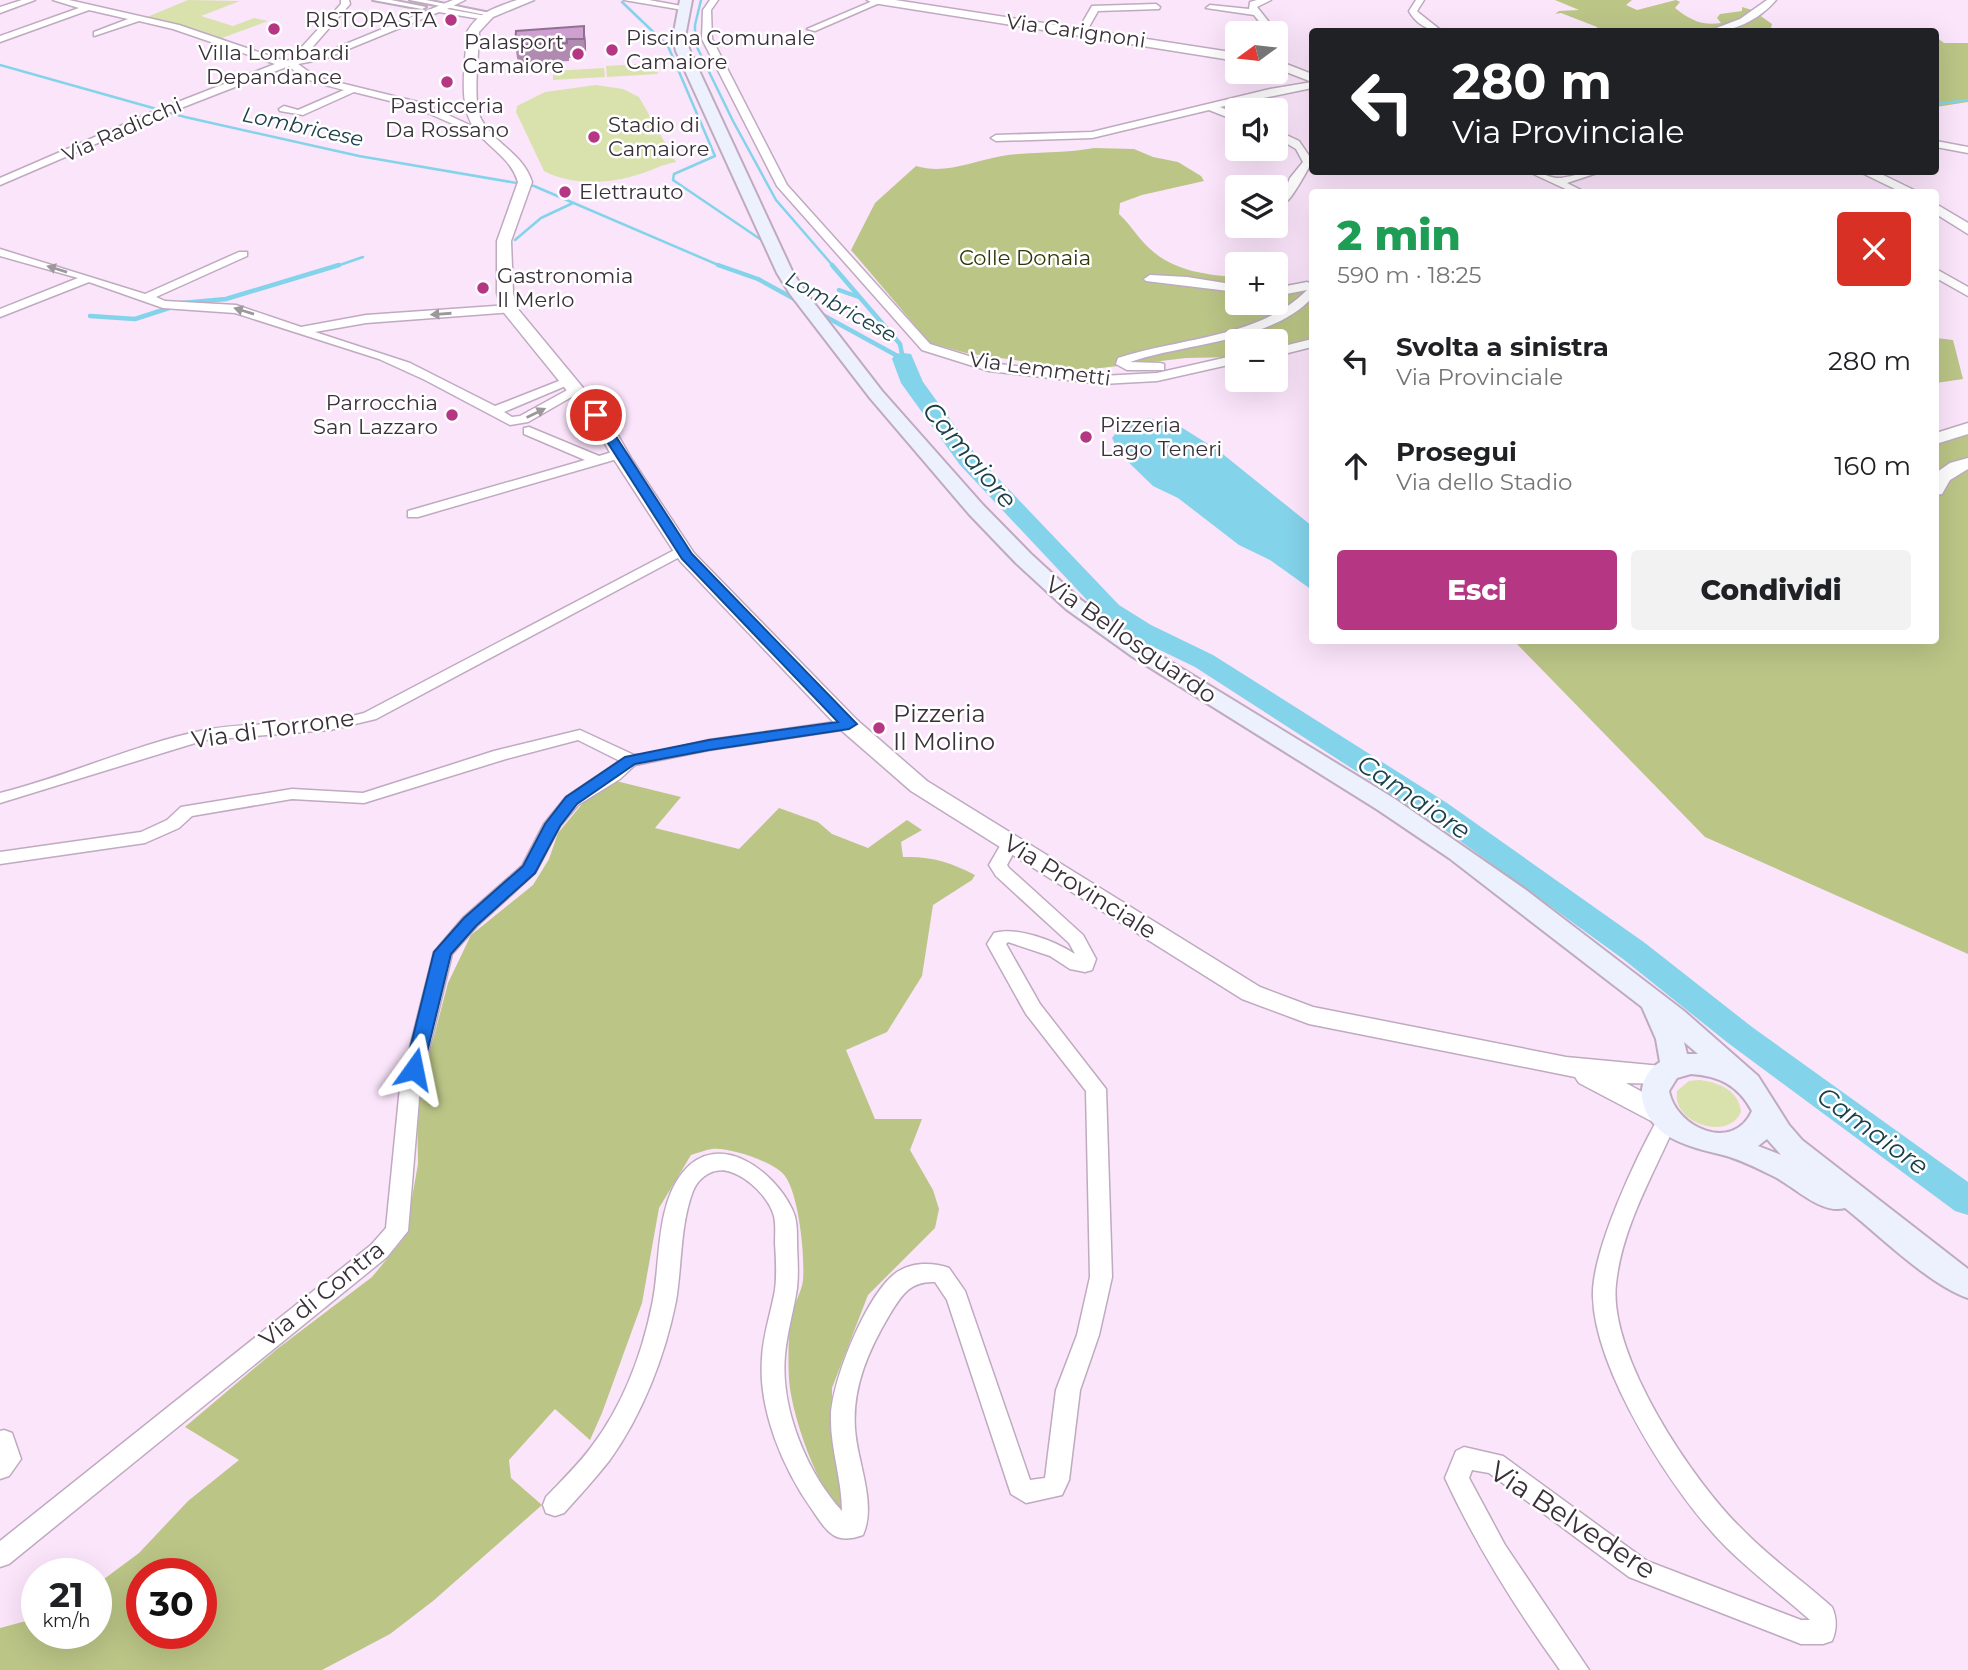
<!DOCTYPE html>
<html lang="it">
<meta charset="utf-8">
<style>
:root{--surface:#fff;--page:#f2f2f2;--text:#202124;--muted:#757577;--accent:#b53682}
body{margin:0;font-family:Montserrat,sans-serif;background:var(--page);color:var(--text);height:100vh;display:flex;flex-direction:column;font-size:26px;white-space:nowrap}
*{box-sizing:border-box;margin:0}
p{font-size:23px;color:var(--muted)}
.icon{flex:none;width:38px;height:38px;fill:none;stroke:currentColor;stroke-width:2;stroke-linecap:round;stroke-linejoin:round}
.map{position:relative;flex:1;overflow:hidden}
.details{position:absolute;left:1309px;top:189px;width:630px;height:455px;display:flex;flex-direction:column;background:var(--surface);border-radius:7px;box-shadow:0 7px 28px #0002}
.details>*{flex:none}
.top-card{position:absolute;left:1309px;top:28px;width:630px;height:147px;border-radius:7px;box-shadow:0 7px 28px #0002;background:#202124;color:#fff;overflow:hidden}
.needle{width:46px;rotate:255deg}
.buttons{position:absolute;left:1225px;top:21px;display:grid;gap:14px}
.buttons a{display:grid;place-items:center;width:63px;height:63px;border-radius:7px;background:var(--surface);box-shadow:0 7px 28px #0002;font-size:35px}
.speed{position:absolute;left:21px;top:1558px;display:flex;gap:14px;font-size:35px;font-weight:700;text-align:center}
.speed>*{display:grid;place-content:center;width:91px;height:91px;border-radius:50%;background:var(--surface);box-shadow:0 7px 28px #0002;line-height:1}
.speed small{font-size:18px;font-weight:400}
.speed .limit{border:10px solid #d22;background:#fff;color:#111}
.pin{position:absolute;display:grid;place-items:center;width:60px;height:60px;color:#fff;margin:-30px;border:4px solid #fff;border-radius:50%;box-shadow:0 2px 7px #0007}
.me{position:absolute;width:77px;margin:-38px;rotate:12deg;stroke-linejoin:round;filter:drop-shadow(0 0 5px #0008)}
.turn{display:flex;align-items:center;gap:24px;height:147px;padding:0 28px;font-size:32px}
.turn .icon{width:91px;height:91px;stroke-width:2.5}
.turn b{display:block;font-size:49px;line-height:60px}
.round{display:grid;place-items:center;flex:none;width:74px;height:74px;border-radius:7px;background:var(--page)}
.summary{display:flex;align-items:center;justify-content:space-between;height:119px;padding:0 28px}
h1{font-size:42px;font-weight:800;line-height:52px;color:#1e9e55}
.button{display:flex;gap:14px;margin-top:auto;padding:14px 28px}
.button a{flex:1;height:80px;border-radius:7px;background:var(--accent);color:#fff;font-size:28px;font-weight:800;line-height:80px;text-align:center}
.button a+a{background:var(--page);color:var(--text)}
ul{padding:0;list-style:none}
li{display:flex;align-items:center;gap:21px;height:105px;padding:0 28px}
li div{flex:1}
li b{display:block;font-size:26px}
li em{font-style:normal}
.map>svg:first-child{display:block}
.green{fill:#d9e2ad}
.forest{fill:#bbc586;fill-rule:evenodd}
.water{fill:#83d3ea}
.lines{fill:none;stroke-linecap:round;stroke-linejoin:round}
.stream-far1{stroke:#83d3ea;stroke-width:2.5}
.stream{stroke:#83d3ea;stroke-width:4.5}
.river{fill:#83d3ea;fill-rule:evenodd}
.pedestrian-casing{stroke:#bfaac0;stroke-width:4}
.minor-casing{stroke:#bfaac0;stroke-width:3}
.tertiary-casing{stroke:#bfaac0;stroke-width:3}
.secondary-casing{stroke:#bfaac0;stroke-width:4}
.pedestrian{fill:#fff;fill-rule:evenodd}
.minor{fill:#fff;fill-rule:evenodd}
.tertiary{fill:#fff;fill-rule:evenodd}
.secondary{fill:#ecf1fd;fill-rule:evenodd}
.wall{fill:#b18ab2}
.shaded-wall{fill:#907091}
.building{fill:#cea0cf;stroke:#907091;stroke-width:2}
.oneway{fill:#9c989c}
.route{fill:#1a73e8;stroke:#114b97;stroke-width:2}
.poi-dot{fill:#b53682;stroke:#fff;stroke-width:2.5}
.labels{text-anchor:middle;stroke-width:5;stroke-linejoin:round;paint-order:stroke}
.far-poi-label{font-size:21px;fill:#393039;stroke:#fff;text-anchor:start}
.far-street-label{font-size:21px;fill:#393039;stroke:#fff}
.far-water-label{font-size:21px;font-style:italic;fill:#1b404a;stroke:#fff}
.far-park-label{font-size:21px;fill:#313604;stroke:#fff}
.street-label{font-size:24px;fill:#393039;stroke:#fff}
.poi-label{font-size:24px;fill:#393039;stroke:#fff;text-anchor:start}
.water-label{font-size:26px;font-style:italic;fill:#1b404a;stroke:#fff}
.near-street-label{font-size:28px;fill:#393039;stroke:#fff}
</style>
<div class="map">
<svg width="1968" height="1670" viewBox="0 0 1968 1670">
<rect width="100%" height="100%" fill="#fbe5fb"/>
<g class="green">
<path d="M188,0L240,1L201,16L233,26L254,18L268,21L219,39L147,17Z"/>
<path d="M657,63L658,74L607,77L606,66Z"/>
<path d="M604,68L605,77L553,80V71Z"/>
<path d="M596,85L623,89L639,97L676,162C663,164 653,170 640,174C610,184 572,186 544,171L516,112L517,106L545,92Z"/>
<path d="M1699,1080C1718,1082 1739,1090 1741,1112C1728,1142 1671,1123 1677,1091L1689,1081Z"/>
</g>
<g class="forest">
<path d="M1555,0H1632L1626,5L1637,10L1676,0L1680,2L1675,8C1690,20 1702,26 1721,23L1717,18L1720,14L1742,11V7L1752,10L1772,24L1771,28L1760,32L1599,31L1597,27L1561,13L1555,14L1559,11L1579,10Z"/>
<path d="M1936,37L1944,43H1968V102L1936,107Z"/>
<path d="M1094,148L1134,149L1153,157L1178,162L1201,176L1204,181L1142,195L1120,203L1119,214C1131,225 1138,238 1149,248C1173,271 1206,275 1237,277V303H1276V280L1293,285L1312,282V338L1276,348V341H1237V357H1234L1186,358L1084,370L966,353L930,343L851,250L875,203L916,166C946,175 972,161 1002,156C1032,151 1064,154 1094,148Z"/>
<path d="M1936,338L1953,340L1963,379L1936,383Z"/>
<path d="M1968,433V954L1705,837L1514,641L1936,640V441Z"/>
<path d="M612,780L681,797L655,828L739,849L779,808L818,822L832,834L868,848L907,820L922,830L901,842L903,857C931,856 950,862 975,875L972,880L933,905L922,976L887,1032L846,1050L875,1119H922L910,1150L933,1190L939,1209L935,1228L868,1295L832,1388V1416L846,1507L841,1511C817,1488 791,1413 789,1379C788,1358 788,1330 793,1310C796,1300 802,1290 803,1280C805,1256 799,1195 785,1176C775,1162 729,1147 712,1149C705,1150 698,1153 691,1155L659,1208L642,1303L602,1413L590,1440L555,1409L509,1460L511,1478L542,1505L433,1601L390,1634L322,1670H0V1628L37,1618V1633H96V1585L139,1553L188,1501L239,1460L185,1427L277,1349L372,1277L405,1237L418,1164L417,1101L448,983L471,935L533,885L549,859L558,833L587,798ZM142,1573H201V1633H142Z"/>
</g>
<path class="water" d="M1148,418L1181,427L1219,451L1312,526V590L1270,560L1239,545L1178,498L1153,486L1120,454L1112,438L1119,429Z"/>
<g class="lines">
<g class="stream-far1">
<path d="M701,0L695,25V43L733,121L776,200L834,267"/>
<path d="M622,2L668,46L715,156L674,174L673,180L760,239"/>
<path d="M0,65L185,117L359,156L534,186L723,267"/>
<path d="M1936,104L1968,100"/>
<path d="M515,240L541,218L573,203"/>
<path d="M334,267L363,257"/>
</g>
<g class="stream">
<path d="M718,265L758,279L798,301"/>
<path d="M832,265L900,344L903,359"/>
<path d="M839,290L859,297"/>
<path d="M182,303L226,299L339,265"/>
<path d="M819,313L903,359"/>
<path d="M90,316L135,319L172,307"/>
</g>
<path class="river" d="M903,353L911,354L923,382L976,455L1119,605L1151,625L1213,655L1447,803L1645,943L1752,1027L1968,1182V1215L1955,1211L1728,1043L1623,959L1427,817L1195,667L1133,637L1101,615L960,465L901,383L892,359L895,354Z"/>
<g class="pedestrian-casing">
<g id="pedestrian">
<path d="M373,0H391L426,7L422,9Z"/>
<path d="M410,0H426L495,14L491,16Z"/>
</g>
</g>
<g class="minor-casing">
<g id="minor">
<path d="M22,0H35L0,13V7Z"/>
<path d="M53,0H69L179,25L285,61L290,60L341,4V0H349L350,4L303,58L319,55L453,0H465L447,9L486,16V20L439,12L324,59L298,64L316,77L422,103L487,133L478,135L414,107L354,92L303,115L280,111L279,109L284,106L298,110L344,90C323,84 304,82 289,66L163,115L0,185V178L155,111L275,64L173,29L139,21L94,36V32L128,19L89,10L0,42V36L79,8Z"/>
<path d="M624,0H649L687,7L683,10Z"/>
<path d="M710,0H718L711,10L712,39L787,185L930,344L991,363L1102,376L1157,373L1237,355V363L1157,381L1102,384L989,371L922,350L777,186L702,39L703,10Z"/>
<path d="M875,0L884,1L815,31L807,29Z"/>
<path d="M1257,0H1271L1257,7L1276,31V35L1268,33L1254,15L1206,8L1210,5L1249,9L1250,2Z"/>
<path d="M1416,0H1424L1417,11L1419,13L1443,32C1430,32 1415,23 1409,11Z"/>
<path d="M1767,0H1776C1758,21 1733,32 1706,32L1740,19Z"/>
<path d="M1156,4L1160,7L1159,9L1098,11L1085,34L1077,32L1092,6Z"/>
<path d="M1312,82V88L1220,107L1237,114V121L1209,110L1092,138L996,141L991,138L996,135L1092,132L1270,89Z"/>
<path d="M1276,130L1299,141L1312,160C1310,167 1292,198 1287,201L1282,198L1290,178L1303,162L1296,149L1276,137Z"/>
<path d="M1936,141L1968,147V153L1936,147Z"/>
<path d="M1529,172C1540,171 1551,179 1561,178C1575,176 1586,171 1600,172L1567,183L1585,192H1572Z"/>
<path d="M0,249L145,294L239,252H247V256L156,297L165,301L236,305L301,327L366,315L509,305L515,309L513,312L366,323L315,332L410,363L495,406L564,379L569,378L575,382L504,412L512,417L520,416L571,388H581L582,391L528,422L510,425L425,380L379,359L235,313L163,308L89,282L0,317V309L78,278L0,256Z"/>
<path d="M1936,269L1968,287V296L1936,278Z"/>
<path d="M1150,275L1187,277L1237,285V292L1146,281L1144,279Z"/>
<path d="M1307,282L1312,284V298C1271,342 1186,343 1130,362L1160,363L1164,364V370H1127L1116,364L1118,358C1178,338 1260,338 1307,290L1276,296V288Z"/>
<path d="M1312,339V347L1276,356V348Z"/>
<path d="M529,427L599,456L619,450L626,454L624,457L418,517H408V511L585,460L524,434V428Z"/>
<path d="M682,546L689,550L687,553L376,719L330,730L205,740L0,803V793C69,776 135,744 205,730C258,720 312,728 364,713Z"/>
<path d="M849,720L857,725L855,728L709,750L635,765L620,779L578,805L560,826L535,873L477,926L452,954L420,1087L408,1231L387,1257L9,1564L0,1567V1541L371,1245L386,1228L400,1087L434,952L463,918L522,866L544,824L566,797L620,761L578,740L506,759L364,803L292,799L192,816L179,828L145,843L0,864V852L141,832L167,820L181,807L187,806L292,789L363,793L494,751L580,730L634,755H645L709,740Z"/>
<path d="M1013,840L1022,846L1013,854L1007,865L1009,868L1083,935L1096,959L1092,970L1085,972L1070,969L1050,956L1008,942L1006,944L1040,1004L1106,1089L1112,1277L1099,1335L1080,1390L1069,1480L1062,1495L1026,1503L1011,1494L947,1300L935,1282C911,1281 902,1294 890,1314C869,1349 852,1387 855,1429C857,1462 877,1503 863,1535C835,1545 828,1533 813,1511C783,1469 758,1410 762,1358C763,1335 771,1313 775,1290C777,1274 776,1259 775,1243C775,1234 776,1225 774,1216C769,1198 749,1178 731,1172C715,1166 699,1176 693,1191C680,1225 682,1265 676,1301C665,1356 642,1416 609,1461C595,1479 579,1496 564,1513L555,1516L546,1513L543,1505L546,1497C562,1480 579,1464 592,1446C623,1405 642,1354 652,1305C661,1264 655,1206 683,1172C719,1129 774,1171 792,1209C797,1219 797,1229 797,1240C797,1256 799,1271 797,1288C794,1310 787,1332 785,1355C780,1408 807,1473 842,1511C842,1479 830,1448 831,1416C832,1380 867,1293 897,1272C912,1262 933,1262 949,1268L965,1291L1030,1480L1045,1478L1056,1390L1077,1335L1090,1277L1086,1091L1026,1014L987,944L994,933C1017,926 1055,941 1075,954L1069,943L996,876L989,865L1000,846Z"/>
<path d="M1667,1112L1674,1115L1677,1120C1655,1172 1622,1226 1616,1284C1608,1355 1693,1482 1743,1530C1770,1558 1803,1581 1832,1607C1837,1618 1837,1629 1832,1641L1823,1644H1801L1629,1577L1489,1473L1472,1470L1469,1478L1505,1545L1589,1670H1560C1516,1609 1477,1547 1445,1478L1456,1451L1464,1447L1503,1456L1647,1561L1801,1620H1810C1782,1595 1752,1573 1726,1547C1674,1495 1595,1372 1593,1297C1591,1252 1637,1155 1660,1115Z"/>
<path d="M4,1430L12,1433L21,1459L9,1476L0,1479V1431Z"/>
</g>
</g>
<g class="tertiary-casing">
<g id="tertiary">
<path d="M517,0H534L493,17L479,32C479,53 472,102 481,119C494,144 523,153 532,182L511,241L513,293L517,308L608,418L631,458L694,553L857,720L927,781L1260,987L1313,1007L1566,1057L1672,1067L1676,1074L1672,1081L1663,1084L1626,1083L1673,1109L1677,1116L1673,1123L1664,1126L1655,1123L1579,1083L1575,1077L1309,1024L1242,999L911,791L841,730L680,561L613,458L594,424L501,309L497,293V241L518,182C511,159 492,150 477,132C456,107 466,63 467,32C478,12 497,7 517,0Z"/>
<path d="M867,0H895L1237,53V61L873,3Z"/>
<path d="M1276,60L1312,74V82L1276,68Z"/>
<path d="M1860,172H1877L1918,192H1901Z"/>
<path d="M1936,204L1968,223V234L1936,214Z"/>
<path d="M1968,423V434L1936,444V433Z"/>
<path d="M1968,458V469L1950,480L1942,494L1936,495L1937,472L1950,463Z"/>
</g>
</g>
<g class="secondary-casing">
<path id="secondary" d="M680,0H692L685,37L690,51L793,273L807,294L882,391L983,505L1031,554L1081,600L1148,648L1395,799L1526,890L1684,1011L1758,1076L1789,1125L1802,1140L1968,1269V1298C1929,1285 1878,1234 1845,1208C1821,1215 1794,1186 1773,1176C1757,1168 1737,1158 1719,1154C1686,1146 1649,1137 1642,1098C1640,1084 1648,1069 1660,1062L1656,1039L1642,1007L1449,858L1378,810L1133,657L1066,609L1016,563L969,514L870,398L790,294L777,273L676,51L673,37ZM1684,1042L1698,1054H1687ZM1691,1074C1719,1076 1738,1085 1752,1111C1733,1153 1676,1128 1669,1091L1677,1078ZM1767,1139L1781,1155L1758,1146Z"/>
</g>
<use href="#pedestrian" class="pedestrian"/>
<use href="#minor" class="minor"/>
<use href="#tertiary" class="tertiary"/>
<use href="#secondary" class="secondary"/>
</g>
<path class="wall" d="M584,26L586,44V57L569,58V61L518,64L515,45Z"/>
<path class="shaded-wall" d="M584,26L586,44V57L584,39Z"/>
<path class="building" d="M584,26V39H567V43L515,45L516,31Z"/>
<defs><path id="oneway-solid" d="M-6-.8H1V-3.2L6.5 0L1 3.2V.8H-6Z" transform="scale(1.75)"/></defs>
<g class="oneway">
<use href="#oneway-solid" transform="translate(57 269) rotate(-163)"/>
<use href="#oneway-solid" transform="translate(244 311) rotate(-163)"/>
<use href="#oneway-solid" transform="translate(441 314) rotate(176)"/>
<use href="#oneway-solid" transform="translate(536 413) rotate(-26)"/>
</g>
<path class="route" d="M596,411L602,415L692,554L857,724L849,729L709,750L635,764L577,804L560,826L535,873L476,926L451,954L423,1069L420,1073H407L405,1069L434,952L464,918L523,866L545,824L566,797L625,757L709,740L838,722L682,559L590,415Z"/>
<g class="poi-dot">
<circle cx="451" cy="20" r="7"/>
<circle cx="274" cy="29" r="7"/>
<circle cx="612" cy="50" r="7"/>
<circle cx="578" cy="54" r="7"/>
<circle cx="447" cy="82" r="7"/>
<circle cx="594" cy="137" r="7"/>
<circle cx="565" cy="192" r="7"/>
<circle cx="483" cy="288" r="7"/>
<circle cx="452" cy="415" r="7"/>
<circle cx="1086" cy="437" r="7"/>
<circle cx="879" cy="728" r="7"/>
</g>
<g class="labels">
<g class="far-poi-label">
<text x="437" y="27" text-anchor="end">RISTOPASTA</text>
<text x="626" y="45">Piscina Comunale<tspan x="626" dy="24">Camaiore</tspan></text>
<text x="564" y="49" text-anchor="end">Palasport<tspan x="564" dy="24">Camaiore</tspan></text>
<text x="274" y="60" text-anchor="middle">Villa Lombardi<tspan x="274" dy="24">Depandance</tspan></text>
<text x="447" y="113" text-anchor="middle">Pasticceria<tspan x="447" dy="24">Da Rossano</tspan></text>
<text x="608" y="132">Stadio di<tspan x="608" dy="24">Camaiore</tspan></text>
<text x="579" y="199">Elettrauto</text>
<text x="497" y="283">Gastronomia<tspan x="497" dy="24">Il Merlo</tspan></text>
<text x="438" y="410" text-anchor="end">Parrocchia<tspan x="438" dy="24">San Lazzaro</tspan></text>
<text x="1100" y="432">Pizzeria<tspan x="1100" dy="24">Lago Teneri</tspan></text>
</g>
<g class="far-street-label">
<text transform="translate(1076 31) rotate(8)" y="7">Via Carignoni</text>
<text transform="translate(122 130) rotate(-24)" y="7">Via Radicchi</text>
<text transform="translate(1040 369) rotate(8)" y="7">Via Lemmetti</text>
</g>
<g class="far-water-label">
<text transform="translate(303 127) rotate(12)" y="7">Lombricese</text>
<text transform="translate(841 307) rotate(29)" y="7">Lombricese</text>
</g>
<g class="far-park-label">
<text x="1025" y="265">Colle Donaia</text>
</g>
<g class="street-label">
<text transform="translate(1131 640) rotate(35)" y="8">Via Bellosguardo</text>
<text transform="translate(273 729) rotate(-8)" y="8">Via di Torrone</text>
<text transform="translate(1080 887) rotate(32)" y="8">Via Provinciale</text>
<text transform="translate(322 1294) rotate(-39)" y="8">Via di Contra</text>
</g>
<g class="poi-label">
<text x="893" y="722">Pizzeria<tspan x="893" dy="28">Il Molino</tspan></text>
</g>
<g class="water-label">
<text transform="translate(970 455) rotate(50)" y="9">Camaiore</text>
<text transform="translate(1414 797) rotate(34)" y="9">Camaiore</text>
<text transform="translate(1873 1131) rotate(36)" y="9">Camaiore</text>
</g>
<g class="near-street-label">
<text transform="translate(1573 1520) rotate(33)" y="10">Via Belvedere</text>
</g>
</g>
</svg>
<div class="buttons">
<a><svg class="needle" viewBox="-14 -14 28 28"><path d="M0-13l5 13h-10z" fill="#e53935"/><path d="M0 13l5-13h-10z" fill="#757577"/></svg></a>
<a><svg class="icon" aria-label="sound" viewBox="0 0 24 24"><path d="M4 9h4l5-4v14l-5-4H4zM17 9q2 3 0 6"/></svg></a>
<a><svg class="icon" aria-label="layers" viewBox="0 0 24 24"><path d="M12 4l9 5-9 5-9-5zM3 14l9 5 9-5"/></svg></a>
<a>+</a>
<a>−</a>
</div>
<div class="speed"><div>21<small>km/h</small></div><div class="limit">30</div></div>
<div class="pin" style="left:596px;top:415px;background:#d93025"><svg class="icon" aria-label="arrive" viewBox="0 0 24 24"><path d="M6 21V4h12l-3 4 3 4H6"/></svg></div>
<svg class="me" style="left:414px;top:1069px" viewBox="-20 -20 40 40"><path d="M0-17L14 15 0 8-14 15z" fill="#1a73e8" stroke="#fff" stroke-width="4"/></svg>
<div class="top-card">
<div class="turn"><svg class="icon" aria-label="left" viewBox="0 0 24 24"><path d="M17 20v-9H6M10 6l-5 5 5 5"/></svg><div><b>280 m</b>Via Provinciale</div></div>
</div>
<section class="details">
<div class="summary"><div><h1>2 min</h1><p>590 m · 18:25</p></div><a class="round" style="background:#d93025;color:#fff"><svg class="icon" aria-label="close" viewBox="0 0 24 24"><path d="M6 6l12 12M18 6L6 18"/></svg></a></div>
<ul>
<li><svg class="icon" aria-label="left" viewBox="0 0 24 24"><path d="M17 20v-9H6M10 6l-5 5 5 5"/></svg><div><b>Svolta a sinistra</b><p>Via Provinciale</p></div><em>280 m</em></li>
<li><svg class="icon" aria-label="ahead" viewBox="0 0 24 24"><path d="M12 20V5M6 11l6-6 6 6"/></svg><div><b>Prosegui</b><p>Via dello Stadio</p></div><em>160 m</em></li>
</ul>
<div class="button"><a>Esci</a><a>Condividi</a></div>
</section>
</div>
